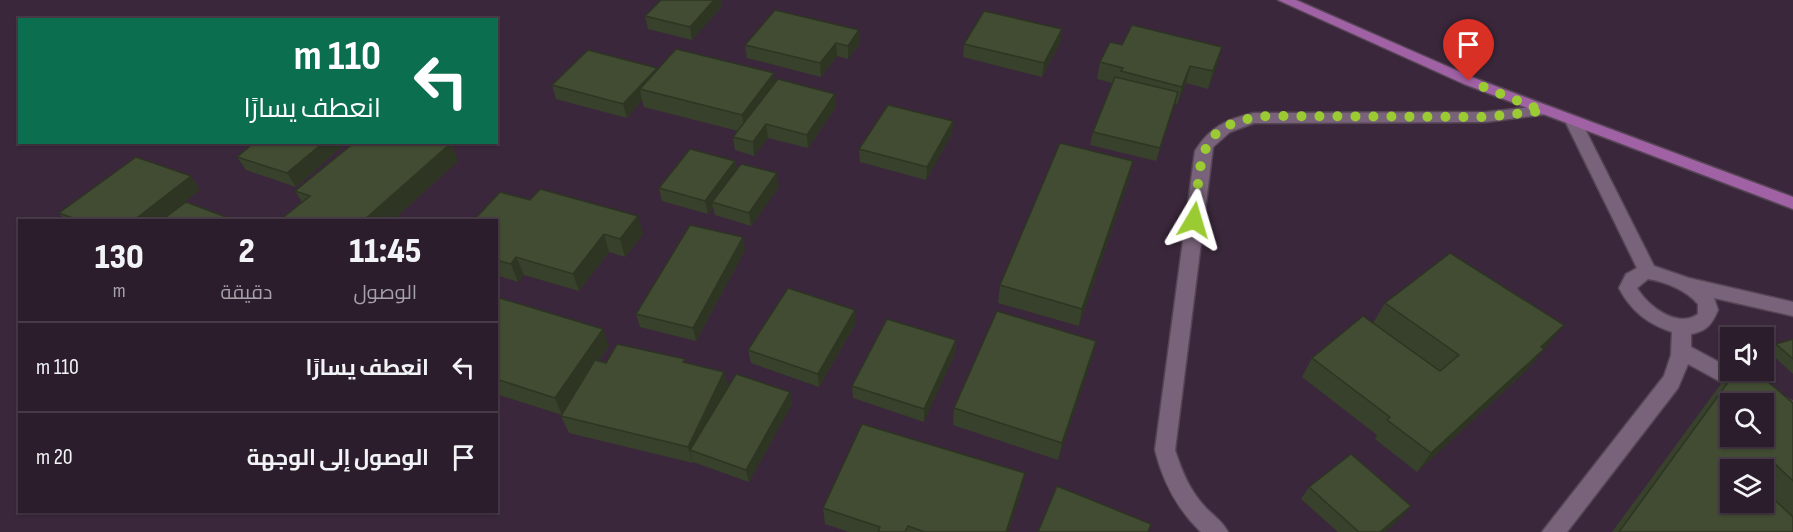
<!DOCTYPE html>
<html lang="ar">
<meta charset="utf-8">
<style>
:root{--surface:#2c1d2c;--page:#342634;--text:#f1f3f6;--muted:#a6a2a9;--line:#483b48}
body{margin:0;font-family:"Sofia Sans Condensed",Cairo,sans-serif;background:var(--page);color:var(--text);direction:rtl;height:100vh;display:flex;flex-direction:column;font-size:22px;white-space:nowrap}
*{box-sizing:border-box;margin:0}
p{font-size:20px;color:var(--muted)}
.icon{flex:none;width:33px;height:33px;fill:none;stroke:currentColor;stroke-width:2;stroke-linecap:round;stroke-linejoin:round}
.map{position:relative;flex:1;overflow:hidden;direction:ltr}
.panel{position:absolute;left:18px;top:219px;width:480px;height:294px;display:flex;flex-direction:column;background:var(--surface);border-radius:0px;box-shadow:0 2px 4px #0004,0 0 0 2px var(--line);direction:rtl}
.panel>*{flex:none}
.guide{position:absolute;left:18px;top:18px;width:480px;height:126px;border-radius:0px;box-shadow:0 2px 4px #0004,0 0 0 2px var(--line);direction:rtl;background:#0b6e4f;color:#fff;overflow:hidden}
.controls{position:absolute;left:1720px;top:327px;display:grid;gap:12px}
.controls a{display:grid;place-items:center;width:54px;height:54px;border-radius:0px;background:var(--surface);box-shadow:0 2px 4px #0004,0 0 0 2px var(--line);font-size:30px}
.pin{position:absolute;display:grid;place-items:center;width:51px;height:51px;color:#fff;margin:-62px -26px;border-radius:50% 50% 50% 0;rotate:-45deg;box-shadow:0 0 6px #0007}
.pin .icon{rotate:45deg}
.me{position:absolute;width:66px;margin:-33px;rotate:7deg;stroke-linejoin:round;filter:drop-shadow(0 0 4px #0008)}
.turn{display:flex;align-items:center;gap:21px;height:126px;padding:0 18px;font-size:27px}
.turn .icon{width:78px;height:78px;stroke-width:2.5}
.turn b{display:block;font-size:42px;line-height:51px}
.eta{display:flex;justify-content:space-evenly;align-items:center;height:102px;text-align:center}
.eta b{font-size:36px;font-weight:800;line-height:42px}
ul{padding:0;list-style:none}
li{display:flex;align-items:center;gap:18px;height:90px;padding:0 18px;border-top:2px solid var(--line)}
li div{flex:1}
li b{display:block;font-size:22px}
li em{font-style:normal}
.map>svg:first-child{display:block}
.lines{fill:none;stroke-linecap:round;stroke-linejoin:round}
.minor-casing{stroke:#554555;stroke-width:3}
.primary-casing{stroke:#554555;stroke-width:3}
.minor{fill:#79637a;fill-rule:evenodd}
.primary{fill:#a161a5;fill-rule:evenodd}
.wall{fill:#38412b;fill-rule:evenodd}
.shaded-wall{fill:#2e3523}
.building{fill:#414c32;stroke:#2e3523;stroke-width:1.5;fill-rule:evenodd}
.route{stroke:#9bcb33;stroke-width:10;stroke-dasharray:0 18}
</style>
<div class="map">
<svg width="1793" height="532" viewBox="0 0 1793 532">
<rect width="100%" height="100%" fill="#3a273b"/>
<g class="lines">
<g class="minor-casing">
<g id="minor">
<path d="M1543,106L1548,108L1551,111L1548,114L1486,122L1254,123L1230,132L1213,147L1175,450C1182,472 1190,491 1206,508C1214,516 1223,522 1228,532H1201C1177,509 1163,482 1155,450L1195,151C1210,127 1227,119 1254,113L1486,112Z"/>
<path d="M1574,118L1582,123L1654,266L1689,278L1793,302V316L1714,298L1718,310C1712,324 1707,331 1691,334V347L1793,402V421L1688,364L1678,388L1567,532H1542L1664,376L1671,355L1672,332C1648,324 1631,311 1619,288L1626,274L1637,268L1566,123ZM1648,279C1666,282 1686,290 1698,304V314C1677,329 1648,306 1637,288Z"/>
</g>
</g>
<g class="primary-casing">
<path id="primary" d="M1278,0H1296L1474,78L1793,197V209L1464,84Z"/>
</g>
<use href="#minor" class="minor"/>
<use href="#primary" class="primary"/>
</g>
<g class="wall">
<path d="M661,0H721L722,6L692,40L648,29L645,16Z"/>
<path d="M1062,29L1060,43L1042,77L963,57L964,44Z"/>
<path d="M859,30L860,43L848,59L837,56L821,77L747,58L745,45Z"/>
<path d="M1122,45L1222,47L1217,65L1208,89L1186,83L1177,105L1175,104L1156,161L1090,145L1093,132L1112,83L1097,79L1100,62Z"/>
<path d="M657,68V69L775,82L835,94L836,107L808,148L768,138L754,156L735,150L733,137L738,131L644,107L642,100L627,118L556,99L552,85Z"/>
<path d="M953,121L952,134L926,180L860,162L859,149Z"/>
<path d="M347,142L296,187L246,170L237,157Z"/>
<path d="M451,143L458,161L393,220H280L302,202L295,191Z"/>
<path d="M735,161L737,170L779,187L751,226L715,215L713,207L708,214L662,201L659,188Z"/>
<path d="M1133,161L1129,179L1079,326L998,303L1000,285Z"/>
<path d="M191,176L200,190L161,220H65L59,213Z"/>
<path d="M496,220L643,234L625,257L609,252L579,291L524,275L518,282L496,275Z"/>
<path d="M743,237L745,250L696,341L640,327L636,314Z"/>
<path d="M496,297L609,346L599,361L606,363H686L724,372L728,387L790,392L792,404L749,482L693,462V463L569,433L561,416L562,415L496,394Z"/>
<path d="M1385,303L1548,345L1542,351L1528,369L1417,472L1375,439L1377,435L1302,377L1312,358L1373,323Z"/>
<path d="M856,323L819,387L751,363L748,350Z"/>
<path d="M1793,339V374L1768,351L1776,344Z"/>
<path d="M956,340L955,353L924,422L853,398L852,386Z"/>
<path d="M1096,341L1092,358L1058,460L953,425L954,408Z"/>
<path d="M1734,370H1754L1793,403V532H1612L1723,381ZM1764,470V502H1731Z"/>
<path d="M1309,487L1402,517L1385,532H1338L1301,499Z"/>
<path d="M1022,489L1008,532H849L825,524L823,508Z"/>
</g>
<g class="shaded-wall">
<path d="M714,0H721L722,6L692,40L690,27Z"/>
<path d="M1062,29L1060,43L1042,77L1044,63Z"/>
<path d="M859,30L860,43L848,59V46Z"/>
<path d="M836,43L837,56L821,77L820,63Z"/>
<path d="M1222,47L1217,65L1208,89L1213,71Z"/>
<path d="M1190,66L1186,83L1177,105L1182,87Z"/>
<path d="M657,68L660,81L640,89L642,100L627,118L623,104Z"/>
<path d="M774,73L776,90L745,133L742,115Z"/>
<path d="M1178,92L1175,105L1156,161L1160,148Z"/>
<path d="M835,94L836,107L808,148L807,135Z"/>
<path d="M953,121L952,134L926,180L927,167Z"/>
<path d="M766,124L768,138L754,156L753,142Z"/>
<path d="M324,142H347L296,187L287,173Z"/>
<path d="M451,143L458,161L393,220H364Z"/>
<path d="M735,161L737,174L712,202L713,207L708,214L705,201Z"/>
<path d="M1133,161L1129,179L1079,326L1082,309Z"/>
<path d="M777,173L779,187L751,226L749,213Z"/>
<path d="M191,176L200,190L161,220H134Z"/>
<path d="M638,216L643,234L625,257L620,239Z"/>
<path d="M604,234L609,252L579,291L573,274Z"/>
<path d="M743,237L745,250L696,341L693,328Z"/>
<path d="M516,257L524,275L518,282L511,264Z"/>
<path d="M855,310L856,323L819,387L818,374Z"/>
<path d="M1564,325L1528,369L1417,472L1431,453Z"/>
<path d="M603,329L609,346L562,415L555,398Z"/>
<path d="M956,340L955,353L924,422V409Z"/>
<path d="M1096,341L1092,358L1058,460L1062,443Z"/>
<path d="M724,372L728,388L690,450L693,462V463L688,447Z"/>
<path d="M790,392L792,404L749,482L746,470Z"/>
<path d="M1025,473L1022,489L1008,532H1006Z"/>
<path d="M1411,506L1402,517L1385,532H1380Z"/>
</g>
<g class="building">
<path d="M661,0H714L690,27L645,16Z"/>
<path d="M775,10L859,30L848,46L836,43L820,63L745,45Z"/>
<path d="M984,11L1062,29L1044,63L964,44Z"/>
<path d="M1132,25L1222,47L1213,71L1190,66L1182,87L1121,71L1123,68L1100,62L1110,42L1122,45Z"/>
<path d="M676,49L774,73L742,115L640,89Z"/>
<path d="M588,50L657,68L623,104L552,85Z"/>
<path d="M1115,77L1178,92L1160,148L1093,132Z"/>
<path d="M778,79L835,94L807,135L766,124L753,142L733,137Z"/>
<path d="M888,105L953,121L927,167L859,149Z"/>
<path d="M255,142H324L287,173L237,157Z"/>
<path d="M355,142L451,143L364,220H280L310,196L295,191Z"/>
<path d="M1060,143L1133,161L1082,309L1000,285Z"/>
<path d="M690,149L735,161L705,201L659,188Z"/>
<path d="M136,157L191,176L134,220H78L59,213Z"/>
<path d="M741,164L777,173L749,213L712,202Z"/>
<path d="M540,189L638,216L620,239L604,234L573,274L516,257L511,264L496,260V220H474L500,192L530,200Z"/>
<path d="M186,202L234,220H162Z"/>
<path d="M690,225L743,237L693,328L636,314Z"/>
<path d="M1450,253L1564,325L1541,347L1544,349L1431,453L1387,420L1390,417L1312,358L1363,316L1440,371L1459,355L1385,303Z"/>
<path d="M788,288L855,310L818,374L748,350Z"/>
<path d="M496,297L603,329L555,398L496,379Z"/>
<path d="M997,311L1096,341L1062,443L954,408Z"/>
<path d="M887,319L956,340L924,409L852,386Z"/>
<path d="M1793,339V359L1776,344Z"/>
<path d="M617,344L685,359L683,362L724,372L688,447L561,416L595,360L606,363Z"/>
<path d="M1737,370H1754L1793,403V481L1772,461L1764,474V470H1731V502H1764V490L1793,517V532H1619ZM1731,404H1764V436H1731Z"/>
<path d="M736,374L790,392L746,470L690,450Z"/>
<path d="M862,424L1025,473L1006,532H925L908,526L905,532H878L880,527L823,508Z"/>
<path d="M1351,454L1411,506L1380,532H1359L1309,487Z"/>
<path d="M1057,486L1151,524L1148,532H1038Z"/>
</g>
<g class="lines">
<path class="route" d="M1194,220C1202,159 1194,122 1269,116L1486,117L1543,111L1469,81"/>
</g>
</svg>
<div class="controls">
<a><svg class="icon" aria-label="sound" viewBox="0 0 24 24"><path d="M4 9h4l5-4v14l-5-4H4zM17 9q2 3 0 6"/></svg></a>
<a><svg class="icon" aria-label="search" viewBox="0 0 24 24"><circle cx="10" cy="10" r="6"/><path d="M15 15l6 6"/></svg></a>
<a><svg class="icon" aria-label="layers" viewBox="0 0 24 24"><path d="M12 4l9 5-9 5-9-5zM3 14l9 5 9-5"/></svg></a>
</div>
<div class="pin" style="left:1469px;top:81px;background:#d93025"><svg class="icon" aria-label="arrive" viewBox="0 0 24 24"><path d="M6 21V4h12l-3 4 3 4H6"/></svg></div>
<svg class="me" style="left:1194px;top:220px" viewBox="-20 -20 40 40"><path d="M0-17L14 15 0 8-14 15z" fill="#9bcb33" stroke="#fff" stroke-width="4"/></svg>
<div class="guide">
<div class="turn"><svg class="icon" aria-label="left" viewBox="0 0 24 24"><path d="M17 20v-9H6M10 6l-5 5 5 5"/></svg><div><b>110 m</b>انعطف يسارًا</div></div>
</div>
<section class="panel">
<div class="eta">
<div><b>11:45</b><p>الوصول</p></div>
<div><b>2</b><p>دقيقة</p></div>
<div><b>130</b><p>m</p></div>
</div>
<ul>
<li><svg class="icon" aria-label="left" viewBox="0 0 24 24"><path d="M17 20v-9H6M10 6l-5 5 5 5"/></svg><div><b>انعطف يسارًا</b></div><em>110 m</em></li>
<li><svg class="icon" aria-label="arrive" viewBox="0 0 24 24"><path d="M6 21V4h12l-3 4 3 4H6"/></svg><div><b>الوصول إلى الوجهة</b></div><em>20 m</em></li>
</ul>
</section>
</div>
